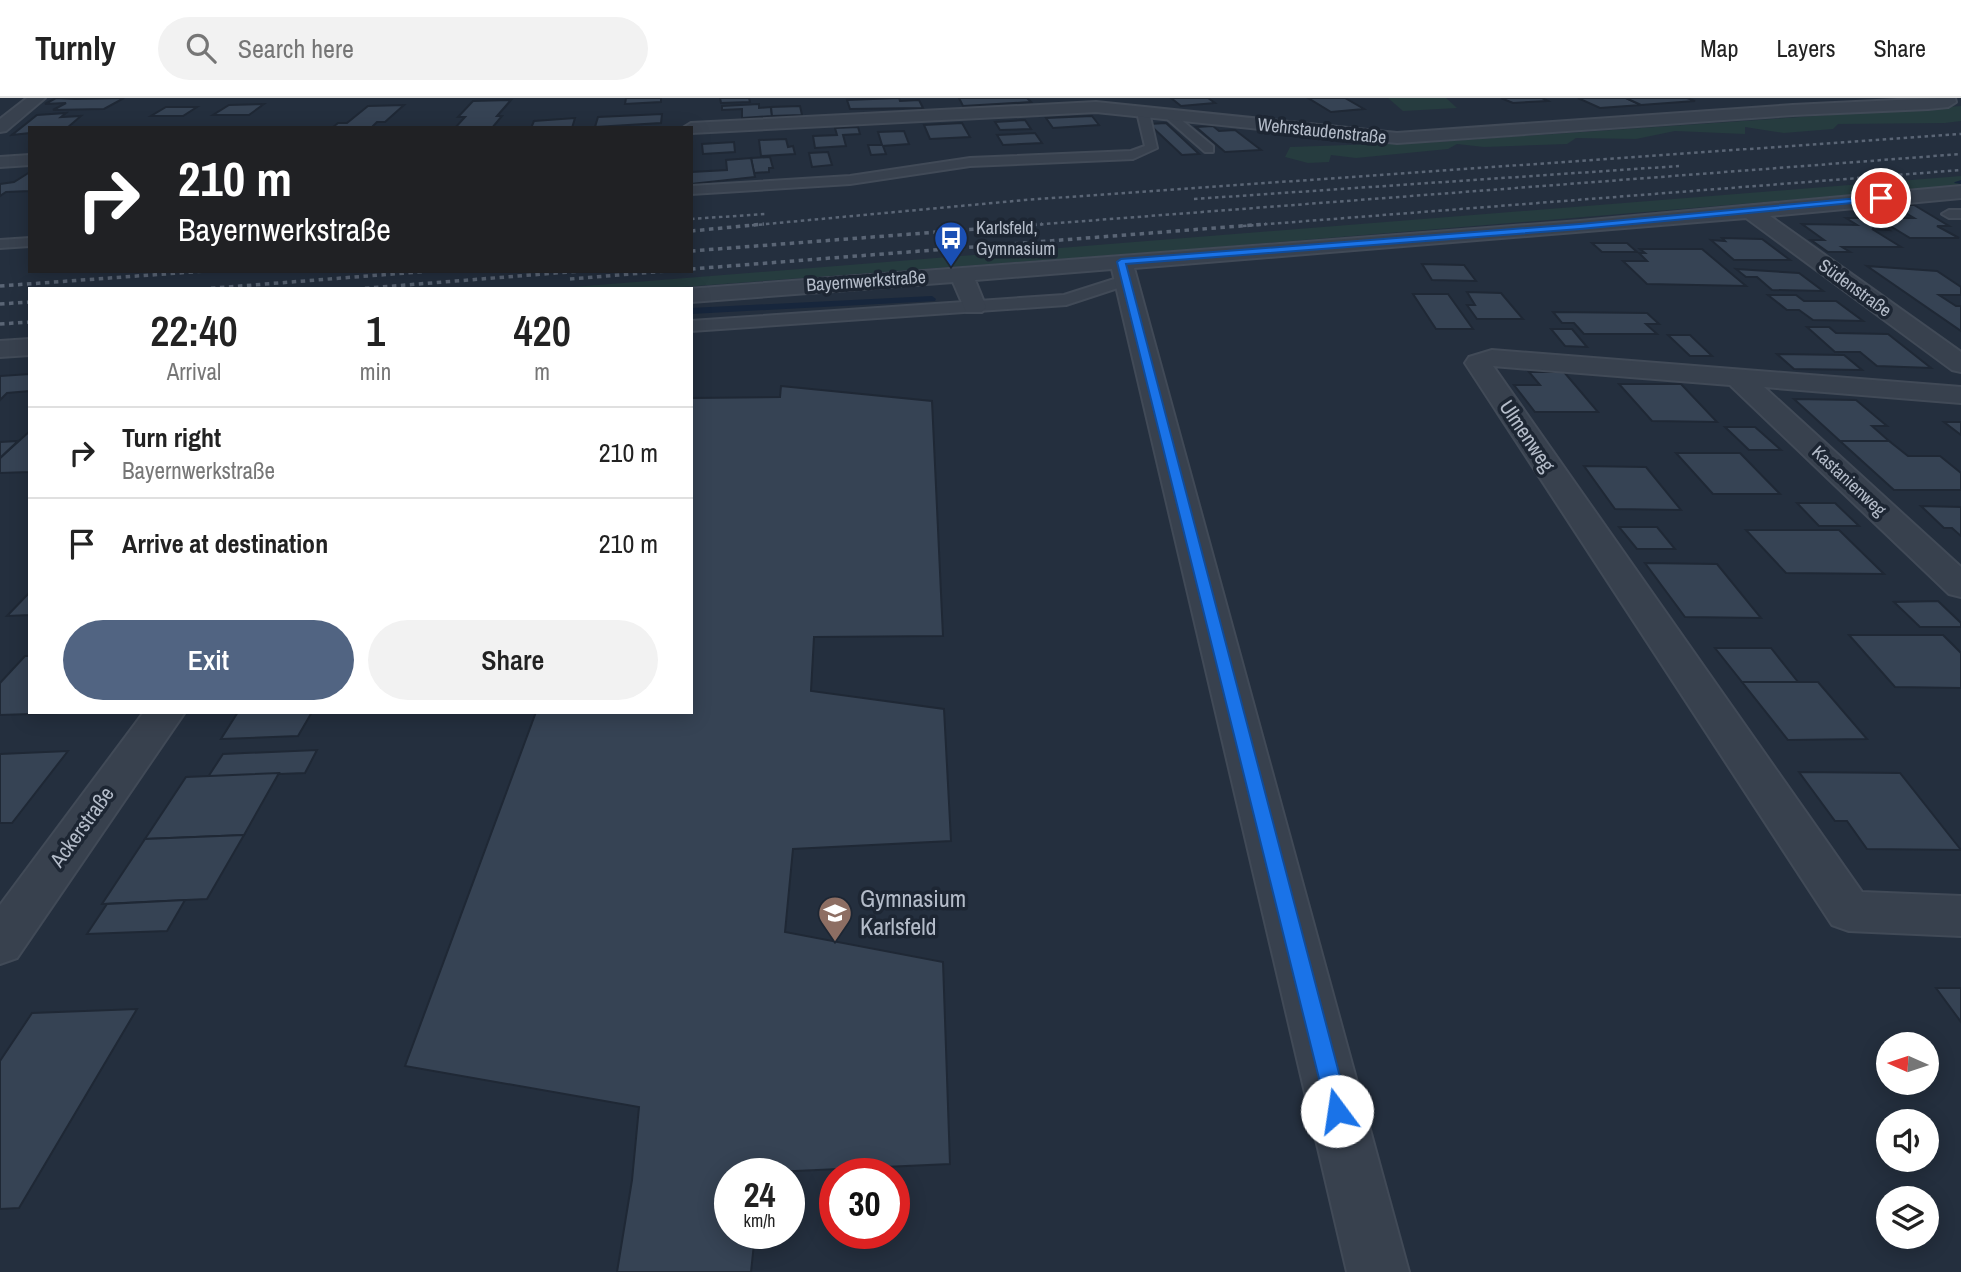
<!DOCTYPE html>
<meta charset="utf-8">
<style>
:root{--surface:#fff;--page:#f2f2f2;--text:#222;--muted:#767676;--line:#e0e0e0;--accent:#516482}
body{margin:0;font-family:"Archivo Narrow",sans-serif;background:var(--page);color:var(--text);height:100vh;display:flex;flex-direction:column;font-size:26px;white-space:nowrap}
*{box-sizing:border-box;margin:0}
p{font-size:23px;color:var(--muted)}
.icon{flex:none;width:38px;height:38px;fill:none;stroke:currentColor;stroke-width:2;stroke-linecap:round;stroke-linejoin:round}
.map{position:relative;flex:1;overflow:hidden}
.side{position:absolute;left:28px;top:189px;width:665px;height:427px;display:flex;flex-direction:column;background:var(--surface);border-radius:0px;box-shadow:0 4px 18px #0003}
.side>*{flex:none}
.banner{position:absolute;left:28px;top:28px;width:665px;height:147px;border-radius:0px;box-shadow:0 4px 18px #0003;background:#202124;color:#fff;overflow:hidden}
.needle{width:46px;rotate:273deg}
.buttons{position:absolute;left:1876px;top:934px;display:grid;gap:14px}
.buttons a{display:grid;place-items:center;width:63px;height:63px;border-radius:50%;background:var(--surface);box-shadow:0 4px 18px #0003;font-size:35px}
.speed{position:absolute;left:714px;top:1060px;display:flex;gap:14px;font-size:35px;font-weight:700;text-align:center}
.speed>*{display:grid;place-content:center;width:91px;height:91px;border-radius:50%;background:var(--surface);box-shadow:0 4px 18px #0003;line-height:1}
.speed small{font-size:18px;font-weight:400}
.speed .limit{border:10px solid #d22;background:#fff;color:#111}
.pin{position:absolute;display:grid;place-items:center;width:60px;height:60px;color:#fff;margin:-30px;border:4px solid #fff;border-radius:50%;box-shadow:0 2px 7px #0007}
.me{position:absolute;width:77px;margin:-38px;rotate:346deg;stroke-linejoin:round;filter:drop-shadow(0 0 5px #0008)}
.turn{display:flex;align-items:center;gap:24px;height:147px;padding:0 35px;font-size:32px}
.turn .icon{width:91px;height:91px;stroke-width:2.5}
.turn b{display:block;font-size:49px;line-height:60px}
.eta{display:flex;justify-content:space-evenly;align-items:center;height:119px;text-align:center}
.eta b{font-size:42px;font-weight:600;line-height:49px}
.primary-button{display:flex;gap:14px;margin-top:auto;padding:14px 35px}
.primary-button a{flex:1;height:80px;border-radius:42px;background:var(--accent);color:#fff;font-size:28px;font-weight:600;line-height:80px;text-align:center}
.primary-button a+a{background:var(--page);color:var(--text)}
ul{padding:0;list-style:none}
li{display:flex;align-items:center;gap:21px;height:91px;padding:0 35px;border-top:2px solid var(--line)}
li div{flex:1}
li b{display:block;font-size:26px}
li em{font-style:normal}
header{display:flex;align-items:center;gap:42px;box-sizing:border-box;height:98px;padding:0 35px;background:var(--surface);border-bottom:2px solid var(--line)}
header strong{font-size:33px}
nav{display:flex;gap:38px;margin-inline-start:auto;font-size:24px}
.search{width:490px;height:63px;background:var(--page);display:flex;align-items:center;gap:18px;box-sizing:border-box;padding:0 24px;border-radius:38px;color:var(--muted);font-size:26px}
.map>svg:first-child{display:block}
.green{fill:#263c3f}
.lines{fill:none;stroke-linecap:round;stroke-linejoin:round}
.stream{fill:#17263c;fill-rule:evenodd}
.building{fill:#364354;stroke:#1f2835;stroke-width:2}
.lane-casing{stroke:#414a57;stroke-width:4}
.street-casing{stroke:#414a57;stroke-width:4}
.lane{fill:#38414e;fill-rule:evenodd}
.street{fill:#38414e;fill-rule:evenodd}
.rail-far1{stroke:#5a6575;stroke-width:2.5;stroke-dasharray:3.5 3.5;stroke-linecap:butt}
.rail{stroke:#5a6575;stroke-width:3.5;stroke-dasharray:4.5 4.5;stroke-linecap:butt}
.route{fill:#1a73e8;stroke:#114b97;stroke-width:2}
.labels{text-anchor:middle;stroke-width:7;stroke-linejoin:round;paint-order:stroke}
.far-street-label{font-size:18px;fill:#b4bcc9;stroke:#1d2633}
.far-poi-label{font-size:18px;fill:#b4bcc9;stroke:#1d2633;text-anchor:start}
.street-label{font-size:21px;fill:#b4bcc9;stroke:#1d2633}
.near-poi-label{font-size:24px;fill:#b4bcc9;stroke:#1d2633;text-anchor:start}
</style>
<header>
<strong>Turnly</strong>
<div class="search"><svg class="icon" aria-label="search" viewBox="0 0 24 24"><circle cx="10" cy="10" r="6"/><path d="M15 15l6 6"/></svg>Search here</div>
<nav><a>Map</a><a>Layers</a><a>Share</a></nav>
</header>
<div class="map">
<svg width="1961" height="1174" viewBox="0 0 1961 1174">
<rect width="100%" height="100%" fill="#242f3e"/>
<g class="green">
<path d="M1388,0H1446L1457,10L1403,13Z"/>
<path d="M1961,8V23L1945,25L1838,26L1833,31L1784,35L1745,29V36L1675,33L1636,41L1576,40L1567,46L1484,49L1457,46L1448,51L1356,60L1331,57L1329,64L1308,65L1285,59L1290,49L1436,44Z"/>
<path d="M1961,78V88L1194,151L656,191H548Z"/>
</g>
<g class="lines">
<g class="stream">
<path d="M1961,82V86L1954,85L1955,84Z"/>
<path d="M932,198L936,201L935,203L691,216V210Z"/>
</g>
</g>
<g class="building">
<path d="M56,0L75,1L124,0L104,11L53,12L66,5L45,6Z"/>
<path d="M626,0H661V4L625,6Z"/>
<path d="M720,0H749L750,4L721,5Z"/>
<path d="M899,0L900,3L919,2L923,10L850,11L847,2Z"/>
<path d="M959,0H1027L1031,4L963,8Z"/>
<path d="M1171,0H1208L1215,5L1181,8Z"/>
<path d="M1308,0H1345L1364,11L1331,14Z"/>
<path d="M1501,0H1542L1548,3L1513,5Z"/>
<path d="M1578,0H1626L1641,7L1600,10Z"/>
<path d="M1626,0H1687L1695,3L1641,7Z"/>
<path d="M511,2L497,18H502L492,30H455L465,19H458L473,3Z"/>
<path d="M264,6L249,17H213L229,7Z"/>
<path d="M759,6V10L771,9L772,18L742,20V11L722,12V8Z"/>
<path d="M404,7L385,24H377L371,30H332L338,25H347L368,8Z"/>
<path d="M800,8L802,17L772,18L771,9Z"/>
<path d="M166,9H197L183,18H151Z"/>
<path d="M66,15L61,19L81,18L67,30H30V35L12,37L37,17Z"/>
<path d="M662,16L661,25L595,29L598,19Z"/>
<path d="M1092,18L1099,27L1053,30L1046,20Z"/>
<path d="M575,20L572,30H531L534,23Z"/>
<path d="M1025,22L1031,31L1000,32L995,24Z"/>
<path d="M962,25L970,39L930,41L924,27Z"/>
<path d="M1166,25L1199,56L1182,57L1149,26Z"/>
<path d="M1213,28L1219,33L1235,32L1261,52L1225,54L1196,29Z"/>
<path d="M858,29L860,36L843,37L846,48L815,50L813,38L837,37L835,30Z"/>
<path d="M904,33L909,46L883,48L886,56L871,57L868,47H882L878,34Z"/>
<path d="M1035,35L1042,45L1003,47L997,37Z"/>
<path d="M786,41L788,49L793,48L795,56L761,58L759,42Z"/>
<path d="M734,44L735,54L703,56L702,46Z"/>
<path d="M828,54L832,67L812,69L809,55Z"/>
<path d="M770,59L773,70H769V74L754,75L751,60Z"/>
<path d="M751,60L755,79L691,86V74L727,72L726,62Z"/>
<path d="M30,74V93L6,94L0,98V86L14,84Z"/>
<path d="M1892,107H1914L1949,128H1937L1959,140H1910L1877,120H1914Z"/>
<path d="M1846,120H1871L1889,132L1872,131L1901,149H1842L1850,154H1828L1811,142H1824L1802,126L1857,127Z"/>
<path d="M1722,140L1762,141L1790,162H1734L1711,142L1725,143Z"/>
<path d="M1592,145H1627L1637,154H1602Z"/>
<path d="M1640,151H1702L1746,188L1647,186L1623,163H1647L1639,155H1645Z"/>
<path d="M1422,166L1464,167L1476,183L1432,182Z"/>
<path d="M1867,168L1937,173L1961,189V197H1939L1956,208H1961V233Z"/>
<path d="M1736,171L1799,175L1823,193L1772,192L1757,179H1746Z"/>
<path d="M1467,194L1501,195L1523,221H1477L1467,207H1475Z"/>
<path d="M1413,196H1448L1473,231H1436Z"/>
<path d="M1768,197H1796L1804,203H1836L1863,223L1813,222L1799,212H1787Z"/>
<path d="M1553,214L1647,215L1659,226H1646L1657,236H1584L1574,225H1562Z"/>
<path d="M1807,229H1829L1836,235L1888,236L1931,270L1877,268L1860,254H1835Z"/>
<path d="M1551,231H1572L1587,249L1565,248Z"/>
<path d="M1668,237H1690L1712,258H1690Z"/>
<path d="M1777,256L1844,257L1862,272L1794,271Z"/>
<path d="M1529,274H1564L1598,314H1535L1514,287H1540Z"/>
<path d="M30,276V293L7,295L0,302V278Z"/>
<path d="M1619,286H1681L1717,324L1652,323Z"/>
<path d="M781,288L932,303L943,538L814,539L811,593L944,611L951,743L793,751L785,834L943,864L950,1066L730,1076V1136H755L751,1174H617L632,1082L639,1009L405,968L536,614H691V300L780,299Z"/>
<path d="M1794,301L1856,302L1887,328H1872L1889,343H1840Z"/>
<path d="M1944,324H1961V337Z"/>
<path d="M1725,329H1755L1781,352H1749Z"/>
<path d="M30,333V374L0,375V360Z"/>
<path d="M18,343L0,360V344Z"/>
<path d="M1840,343H1889L1908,358H1940L1961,375V392H1894Z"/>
<path d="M1676,355H1740L1780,396H1713Z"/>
<path d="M1584,368L1646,369L1681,412L1615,411Z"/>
<path d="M1797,405H1835L1859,428H1819Z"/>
<path d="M1921,408L1961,409V438L1952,430H1944Z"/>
<path d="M1619,429H1657L1675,451H1637Z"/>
<path d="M1746,432H1839L1884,476L1786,475Z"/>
<path d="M1645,465L1717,466L1761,520L1685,519Z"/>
<path d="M30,494V517L7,518Z"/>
<path d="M1938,503L1961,525V529H1920L1894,504Z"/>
<path d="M1849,537H1943L1961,555V590L1895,589Z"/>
<path d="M1715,550H1771L1798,584H1742Z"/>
<path d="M25,558H30V614H94L0,617V585Z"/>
<path d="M1742,584H1818L1867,641L1788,642Z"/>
<path d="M238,614H312L298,638L221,641Z"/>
<path d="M317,652L305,675L208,679L223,656Z"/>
<path d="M68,653L12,725H0V656Z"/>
<path d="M1799,674L1900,675L1961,752L1867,751L1847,723H1835Z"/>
<path d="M279,675L244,737L145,741L186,679Z"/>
<path d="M244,737L207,801L102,806L145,741Z"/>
<path d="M185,802L167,833L87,836L107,806Z"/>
<path d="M1936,890H1961V924Z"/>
<path d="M137,911L19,1110L0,1111V963L32,915Z"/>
</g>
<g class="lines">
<g class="lane-casing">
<g id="lane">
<path d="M1143,11L1149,14L1157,50L1133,61L970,68L850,86L691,96V88L850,78L970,60L1131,53L1145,48L1137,14Z"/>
<path d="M1165,15H1173L1213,48V54H1205L1165,19Z"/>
<path d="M1961,112V120H1949L1942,116L1949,112Z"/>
<path d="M30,140V148L0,150V142Z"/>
<path d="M1127,177L1133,179L1135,182L1133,185L1066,207L691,233V223L1064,197Z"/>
</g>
</g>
<g class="street-casing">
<g id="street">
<path d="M27,0H45L6,33L0,34V21Z"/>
<path d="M1939,0H1955L1956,4L1948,9L1928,11L1793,17L1397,45L1096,14L691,35V30H683L691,25L1096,4L1397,35L1793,7Z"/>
<path d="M30,57V67L0,69V59Z"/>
<path d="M1961,88V100L1770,118L1961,254V274L1952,272L1746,120L1134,170L1409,1174H1347L1112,171L975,182L986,209L982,214H966L953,184L691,204V191H688L1580,123Z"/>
<path d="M30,241V257L0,259V243Z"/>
<path d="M1492,252L1961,289V305L1764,289L1961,469V499L1949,496L1730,287L1493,268L1862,794L1961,798V838L1849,833L1832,827L1465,265L1469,259Z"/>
<path d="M144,614H185L17,860L0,866V807Z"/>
</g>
</g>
<use href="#lane" class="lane"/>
<use href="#street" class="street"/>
<g class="rail-far1">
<path d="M1194,101L1679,68"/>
<path d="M691,121L765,116"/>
<path d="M745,128L1025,102L1961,36"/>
<path d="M1019,128L1961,56"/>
<path d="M1243,128L1961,72"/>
</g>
<g class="rail">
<path d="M691,133L764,126"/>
<path d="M691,153L1042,126"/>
<path d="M691,171L1266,126"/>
<path d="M570,181L667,173"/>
<path d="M0,188L206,173"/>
<path d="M202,191L431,173"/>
<path d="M356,191L581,173"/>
<path d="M0,206L30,204"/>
<path d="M0,226L30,224"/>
</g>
</g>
<path class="route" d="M1881,98L1884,102L1580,131L1126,166L1349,1013L1345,1021L1337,1024L1329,1021L1117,164L1121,161L1580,126Z"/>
<defs>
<g id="bus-pin" transform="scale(1.75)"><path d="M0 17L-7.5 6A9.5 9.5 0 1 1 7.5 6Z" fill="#1a4fb4" stroke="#1d2633"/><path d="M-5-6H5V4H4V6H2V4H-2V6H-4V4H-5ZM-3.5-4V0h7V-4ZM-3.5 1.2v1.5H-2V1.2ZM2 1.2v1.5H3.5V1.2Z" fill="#fff"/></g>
<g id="school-pin" transform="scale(1.75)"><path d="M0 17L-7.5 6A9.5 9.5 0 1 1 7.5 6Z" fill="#8d6e63" stroke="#1d2633"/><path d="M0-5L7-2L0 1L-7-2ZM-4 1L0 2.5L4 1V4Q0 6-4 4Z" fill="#fff"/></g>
</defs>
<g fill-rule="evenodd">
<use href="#bus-pin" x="951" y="140"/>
<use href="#school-pin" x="835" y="815"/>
</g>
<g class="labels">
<g class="far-street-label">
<text transform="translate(1322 33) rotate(6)" y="6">Wehrstaudenstraße</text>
<text transform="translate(866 183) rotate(-4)" y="6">Bayernwerkstraße</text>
<text transform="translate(1855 190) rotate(36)" y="6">Südenstraße</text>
<text transform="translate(1849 383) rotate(43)" y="6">Kastanienweg</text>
</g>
<g class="far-poi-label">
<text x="976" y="136">Karlsfeld,<tspan x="976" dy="21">Gymnasium</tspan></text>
</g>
<g class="street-label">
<text transform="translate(1527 338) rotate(56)" y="7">Ulmenweg</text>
<text transform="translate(82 729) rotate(-54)" y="7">Ackerstraße</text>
</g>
<g class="near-poi-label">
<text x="860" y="809">Gymnasium<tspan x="860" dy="28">Karlsfeld</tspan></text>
</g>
</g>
</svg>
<div class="buttons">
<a><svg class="needle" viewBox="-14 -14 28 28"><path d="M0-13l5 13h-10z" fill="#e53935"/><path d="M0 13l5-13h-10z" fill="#767676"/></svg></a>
<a><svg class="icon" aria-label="sound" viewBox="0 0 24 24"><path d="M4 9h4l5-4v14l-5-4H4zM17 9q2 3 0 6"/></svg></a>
<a><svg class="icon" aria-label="layers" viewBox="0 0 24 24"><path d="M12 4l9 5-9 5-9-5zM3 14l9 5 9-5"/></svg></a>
</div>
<div class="speed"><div>24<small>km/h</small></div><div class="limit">30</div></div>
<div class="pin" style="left:1881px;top:100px;background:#d93025"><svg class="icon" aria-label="arrive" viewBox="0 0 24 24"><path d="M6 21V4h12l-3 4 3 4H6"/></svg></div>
<svg class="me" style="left:1337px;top:1013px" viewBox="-20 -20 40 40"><circle r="19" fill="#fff"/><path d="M0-13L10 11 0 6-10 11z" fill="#1a73e8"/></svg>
<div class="banner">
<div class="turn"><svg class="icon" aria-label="right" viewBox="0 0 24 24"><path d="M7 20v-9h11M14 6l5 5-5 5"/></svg><div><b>210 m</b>Bayernwerkstraße</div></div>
</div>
<section class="side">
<div class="eta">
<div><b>22:40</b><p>Arrival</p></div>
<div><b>1</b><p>min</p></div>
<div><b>420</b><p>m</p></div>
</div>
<ul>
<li><svg class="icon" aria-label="right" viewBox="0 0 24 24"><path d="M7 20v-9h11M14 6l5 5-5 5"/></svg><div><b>Turn right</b><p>Bayernwerkstraße</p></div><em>210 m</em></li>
<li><svg class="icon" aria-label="arrive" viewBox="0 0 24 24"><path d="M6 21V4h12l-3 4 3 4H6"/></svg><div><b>Arrive at destination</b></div><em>210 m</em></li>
</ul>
<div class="primary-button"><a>Exit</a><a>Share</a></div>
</section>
</div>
